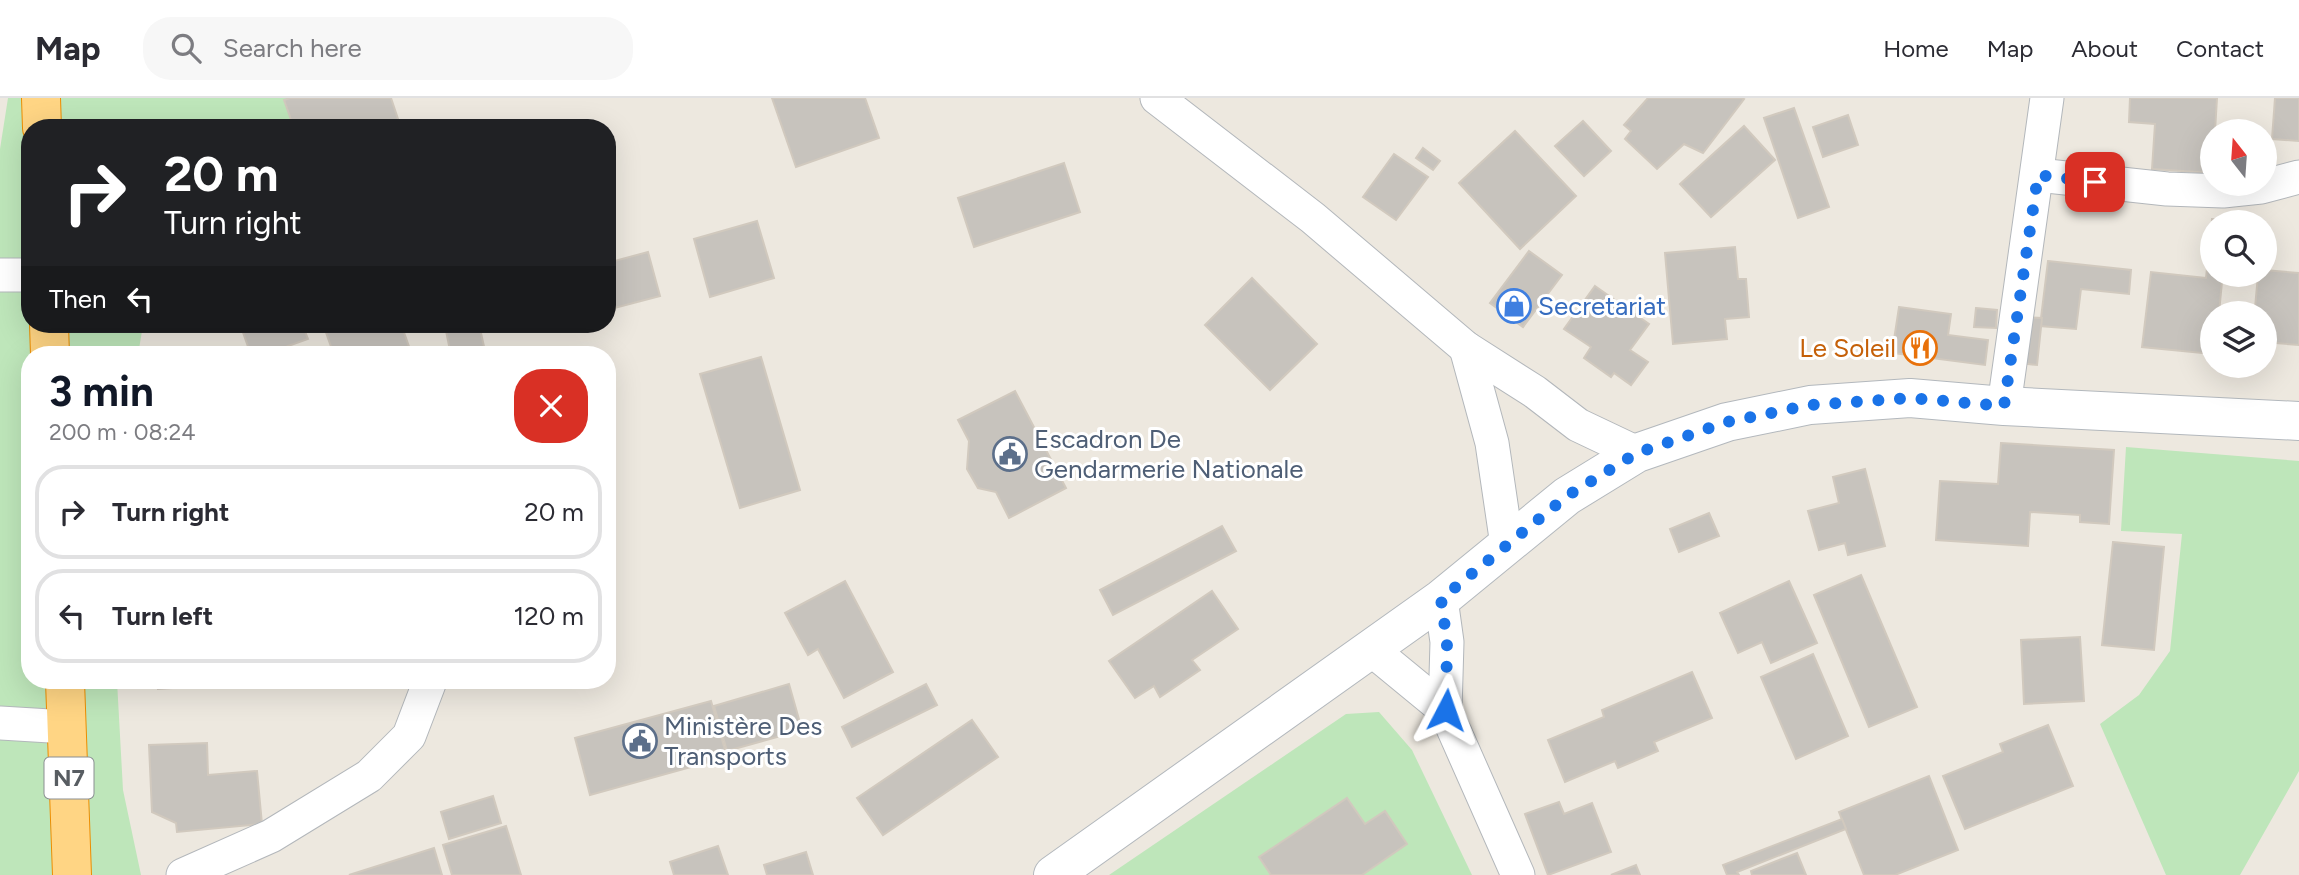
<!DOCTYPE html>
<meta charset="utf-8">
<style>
:root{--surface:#fff;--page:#f7f7f7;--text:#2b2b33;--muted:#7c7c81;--line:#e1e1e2;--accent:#111827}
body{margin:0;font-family:Figtree,sans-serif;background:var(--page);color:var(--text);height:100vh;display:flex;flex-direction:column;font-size:26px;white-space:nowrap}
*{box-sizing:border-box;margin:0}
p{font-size:23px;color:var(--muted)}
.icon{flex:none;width:38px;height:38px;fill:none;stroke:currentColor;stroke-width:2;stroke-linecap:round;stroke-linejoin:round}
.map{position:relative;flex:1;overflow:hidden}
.side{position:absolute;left:21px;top:248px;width:595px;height:343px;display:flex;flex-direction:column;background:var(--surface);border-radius:28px;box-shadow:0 7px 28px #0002}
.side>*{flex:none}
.banner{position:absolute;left:21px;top:21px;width:595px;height:214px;border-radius:28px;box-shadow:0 7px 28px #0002;background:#202124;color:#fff;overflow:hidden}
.needle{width:46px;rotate:343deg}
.buttons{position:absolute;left:2200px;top:21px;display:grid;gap:14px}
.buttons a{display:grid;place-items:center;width:77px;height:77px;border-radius:50%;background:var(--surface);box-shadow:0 7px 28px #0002;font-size:35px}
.pin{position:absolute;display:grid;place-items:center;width:60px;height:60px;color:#fff;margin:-30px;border-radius:14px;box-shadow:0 4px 10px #0006}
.me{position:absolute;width:77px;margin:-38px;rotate:4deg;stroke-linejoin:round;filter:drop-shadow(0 0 5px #0008)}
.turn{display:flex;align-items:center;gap:24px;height:147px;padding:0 28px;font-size:32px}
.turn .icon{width:91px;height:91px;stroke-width:2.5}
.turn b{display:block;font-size:49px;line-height:60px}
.then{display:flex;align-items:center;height:66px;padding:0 28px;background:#0003;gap:14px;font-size:26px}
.round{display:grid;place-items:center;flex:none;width:74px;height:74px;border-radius:28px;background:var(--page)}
.overview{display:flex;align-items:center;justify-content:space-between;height:119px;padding:0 28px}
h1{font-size:42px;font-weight:700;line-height:52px;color:var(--accent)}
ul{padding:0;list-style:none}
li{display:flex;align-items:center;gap:21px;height:94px;margin:0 14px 10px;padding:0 14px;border:4px solid var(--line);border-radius:28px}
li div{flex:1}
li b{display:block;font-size:26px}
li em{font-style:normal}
header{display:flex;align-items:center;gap:42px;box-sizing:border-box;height:98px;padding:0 35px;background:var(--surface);border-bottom:2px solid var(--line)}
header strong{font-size:33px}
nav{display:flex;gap:38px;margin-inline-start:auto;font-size:24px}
.search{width:490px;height:63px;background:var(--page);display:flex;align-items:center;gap:18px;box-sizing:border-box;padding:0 24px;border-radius:28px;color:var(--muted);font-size:26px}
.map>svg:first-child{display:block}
.green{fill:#bee6ba}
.building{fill:#c7c3bd;stroke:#d1c9be;stroke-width:2}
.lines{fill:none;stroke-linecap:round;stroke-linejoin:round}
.street-casing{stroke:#b3b7bb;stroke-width:35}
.secondary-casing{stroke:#b3b8bd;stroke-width:40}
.highway-casing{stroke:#ec8d00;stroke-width:40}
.street{stroke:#fff;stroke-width:33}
.secondary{stroke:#fff;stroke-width:38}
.highway{stroke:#ffd584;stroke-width:38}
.route{stroke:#1a73e8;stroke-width:12;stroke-dasharray:0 21.6}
.labels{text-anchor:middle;stroke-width:6;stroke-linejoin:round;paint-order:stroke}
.shield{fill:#fff;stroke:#8a8e91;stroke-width:2}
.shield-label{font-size:24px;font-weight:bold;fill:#585d62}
.shop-label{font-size:26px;fill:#366cbe;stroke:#fff;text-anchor:start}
.food-label{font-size:26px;fill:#c56008;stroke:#fff;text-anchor:end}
.service-label{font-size:26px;fill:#4e5e75;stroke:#fff;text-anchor:start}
</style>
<header>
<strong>Map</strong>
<div class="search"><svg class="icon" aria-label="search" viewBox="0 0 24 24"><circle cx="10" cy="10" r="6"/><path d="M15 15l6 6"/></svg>Search here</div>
<nav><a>Home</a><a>Map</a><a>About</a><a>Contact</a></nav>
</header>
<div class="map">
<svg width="2299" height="777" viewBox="0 0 2299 777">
<rect width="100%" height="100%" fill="#ede8df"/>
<g class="green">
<path d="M8,0H290L295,30H30V226H152L142,233L138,257H30V583H117L123,692L141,777H0V51Z"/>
<path d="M2126,349L2299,363V673L2240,777H2166L2100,626L2139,597L2170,553L2182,436L2121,433Z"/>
<path d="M1379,614L1412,652L1472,777H1109L1346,616Z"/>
</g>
<g class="building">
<path d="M290,0H391L401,30H310L309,26L294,30L284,2Z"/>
<path d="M772,0H865L879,40L796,69Z"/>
<path d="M1648,0H1742L1744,1L1703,55L1684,46L1657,71L1625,41L1631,33L1624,27Z"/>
<path d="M2130,0H2217L2215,33H2212V75L2152,71L2155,26L2129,24Z"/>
<path d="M2275,0H2299V43L2272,41Z"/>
<path d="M1794,10L1829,109L1798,120L1764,20Z"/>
<path d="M1848,17L1858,47L1823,59L1813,29Z"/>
<path d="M1583,23L1611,53L1584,78L1555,48Z"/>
<path d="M1744,28L1775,62L1711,119L1680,86Z"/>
<path d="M1515,33L1576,98L1520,151L1459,85Z"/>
<path d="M1423,50L1440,63L1433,72L1416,60Z"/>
<path d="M1394,56L1428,79L1396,122L1363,99Z"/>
<path d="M1064,65L1080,114L974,149L958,100Z"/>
<path d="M2212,121L2238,124H2212V177H2232V185L2222,184L2219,215H2212V256L2142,249L2151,174L2206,180Z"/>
<path d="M757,123L774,180L710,199L694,141Z"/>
<path d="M1735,149L1738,181H1746L1749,219L1725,221L1727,241L1673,246L1665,155Z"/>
<path d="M1529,153L1562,177L1523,229L1490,205Z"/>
<path d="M648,154L660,198L607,212V165Z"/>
<path d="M2048,163L2131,172L2129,196L2081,191L2076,231L2040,228Z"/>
<path d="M2264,172L2299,175V247L2264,244V215H2236L2237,207L2255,210L2258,177H2264Z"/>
<path d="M1252,180L1317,246L1270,292L1205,227Z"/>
<path d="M1595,188L1649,226L1630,252L1648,264L1631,287L1614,275L1611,279L1584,260L1591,249L1564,231Z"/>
<path d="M1899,209L1951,216L1948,237L1988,242L1985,267L1892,255Z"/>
<path d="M1976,210L1997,212L1996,230L1974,229Z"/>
<path d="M2024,219L2042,220L2037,267L2020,265Z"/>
<path d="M240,226H302L308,241L263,257H251Z"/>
<path d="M323,226H401L412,257H334Z"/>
<path d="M456,226H479L485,253L466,257H451L445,228Z"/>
<path d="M761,259L800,392L740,410L700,276Z"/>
<path d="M1015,293L1066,390L1009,420L996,394L978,390L967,371L969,343L958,322Z"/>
<path d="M2001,345L2114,352L2109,426L2080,424V417L2030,414L2028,448L1936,442L1940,383L1998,386Z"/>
<path d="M1865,371L1885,448L1848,457L1845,445L1819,452L1808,413L1839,405L1833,379Z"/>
<path d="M1709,415L1719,438L1679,454L1670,431Z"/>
<path d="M1222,428L1236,453L1113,517L1100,492Z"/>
<path d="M2113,444L2164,449L2154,552L2102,547Z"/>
<path d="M1861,477L1917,609L1869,629L1814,497Z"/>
<path d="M845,483L893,574L844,600L818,551L808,557L785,515Z"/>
<path d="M1789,483L1817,545L1771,565L1762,544L1738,555L1720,515Z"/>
<path d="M1212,493L1238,531L1192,562L1200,572L1160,599L1154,588L1135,600L1109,563Z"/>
<path d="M2080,539L2084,603L2024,606L2021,542Z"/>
<path d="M1813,556L1848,638L1796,661L1761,579Z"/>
<path d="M1692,574L1712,620L1654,644L1658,653L1618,670L1615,663L1565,684L1548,642L1604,619L1602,612Z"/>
<path d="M158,583H219V587L158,591Z"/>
<path d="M789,586L802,632L727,653L714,608Z"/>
<path d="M926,586L937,607L852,649L842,629Z"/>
<path d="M711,603L727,659L590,697L575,640Z"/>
<path d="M972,622L998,659L883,737L857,700Z"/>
<path d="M2048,627L2073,688L1965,731L1943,678L2003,654L2000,646Z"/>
<path d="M207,645L208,677L257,673L262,726L177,734L176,725L152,714L149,647Z"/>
<path d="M1929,678L1958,752L1895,777H1864L1839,714Z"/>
<path d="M493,698L501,725L449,741L441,714Z"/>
<path d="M1347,700L1365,726L1385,713L1407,746L1362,777H1271L1259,759Z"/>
<path d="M1559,704L1564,716L1592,705L1611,754L1548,777L1525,716Z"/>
<path d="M1842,721L1846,731L1737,774L1739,777H1727L1723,767Z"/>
<path d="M506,728L521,777H452L443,747Z"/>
<path d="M718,748L728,777H674L670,764Z"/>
<path d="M434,750L442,777H349Z"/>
<path d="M806,754L813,777H767L764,767Z"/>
<path d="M1797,755L1806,777H1752L1751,773Z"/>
<path d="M1636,767L1640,777H1611Z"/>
</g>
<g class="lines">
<g class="street-casing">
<g id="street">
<path d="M1157,0L1313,120L1466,250L1535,294L1578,327L1637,355"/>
<path d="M2038,77L2167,91L2223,93L2261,89L2299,79"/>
<path d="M0,177H30"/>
<path d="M1466,250L1492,345L1507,447"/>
<path d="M2004,308L2047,0"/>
<path d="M1441,501L1447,544L1445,612"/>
<path d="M1372,552L1445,612L1518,777"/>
<path d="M0,625L67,629"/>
<path d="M183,777L271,738L369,678L409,638L430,583"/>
</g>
</g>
<g class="secondary-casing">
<path id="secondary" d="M1053,777L1441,501L1567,398L1637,355L1727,324L1810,307L1910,300L2004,308L2299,323"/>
</g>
<g class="highway-casing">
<g id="highway">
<path d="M41,0L42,30"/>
<path d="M49,226L50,257"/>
<path d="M65,583L72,777"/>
</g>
</g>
<use href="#street" class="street"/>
<use href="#secondary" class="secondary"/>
<use href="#highway" class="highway"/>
</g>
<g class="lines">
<path class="route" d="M1446,612L1447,544L1441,501L1567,398L1637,355L1727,324L1810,307L1910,300L2004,308L2038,77L2095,84"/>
</g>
<defs>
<g id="shop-ring" transform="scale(1.75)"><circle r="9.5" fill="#fff" stroke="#3f7fe0" stroke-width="1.5"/><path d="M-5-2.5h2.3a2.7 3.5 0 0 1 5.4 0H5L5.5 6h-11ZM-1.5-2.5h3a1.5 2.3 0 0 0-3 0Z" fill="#3f7fe0"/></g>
<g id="restaurant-ring" transform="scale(1.75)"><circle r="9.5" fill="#fff" stroke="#e8710a" stroke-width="1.5"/><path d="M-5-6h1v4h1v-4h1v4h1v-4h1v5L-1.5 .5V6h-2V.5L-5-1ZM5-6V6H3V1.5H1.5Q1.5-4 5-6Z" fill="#e8710a"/></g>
<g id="civic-ring" transform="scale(1.75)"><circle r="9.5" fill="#fff" stroke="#5c6f8a" stroke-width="1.5"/><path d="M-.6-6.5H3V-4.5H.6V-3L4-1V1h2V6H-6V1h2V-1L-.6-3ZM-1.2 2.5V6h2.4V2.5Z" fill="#5c6f8a"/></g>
</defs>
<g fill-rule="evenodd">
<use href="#shop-ring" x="1514" y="208"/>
<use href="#restaurant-ring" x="1920" y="250"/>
<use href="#civic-ring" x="1010" y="356"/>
<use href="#civic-ring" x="640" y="643"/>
</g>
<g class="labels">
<rect class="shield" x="44.5" y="659.5" width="49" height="41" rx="5"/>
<g class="shield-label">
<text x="69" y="688">N7</text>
</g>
<g class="shop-label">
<text x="1538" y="217">Secretariat</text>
</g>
<g class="food-label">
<text x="1896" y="259">Le Soleil</text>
</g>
<g class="service-label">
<text x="1034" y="350">Escadron De<tspan x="1034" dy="30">Gendarmerie Nationale</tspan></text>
<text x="664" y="637">Ministère Des<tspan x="664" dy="30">Transports</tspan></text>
</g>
</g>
</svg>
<div class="buttons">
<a><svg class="needle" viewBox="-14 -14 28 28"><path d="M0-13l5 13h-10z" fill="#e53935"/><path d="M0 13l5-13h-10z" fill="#7c7c81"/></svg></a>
<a><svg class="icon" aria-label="search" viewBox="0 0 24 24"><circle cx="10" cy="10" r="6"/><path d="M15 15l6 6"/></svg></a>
<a><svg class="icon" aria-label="layers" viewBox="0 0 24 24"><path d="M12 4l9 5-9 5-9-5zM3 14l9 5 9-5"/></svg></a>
</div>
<div class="pin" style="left:2095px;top:84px;background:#d93025"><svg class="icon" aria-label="arrive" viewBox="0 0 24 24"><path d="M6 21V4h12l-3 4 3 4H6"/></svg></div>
<svg class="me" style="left:1446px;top:612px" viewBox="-20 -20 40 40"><path d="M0-17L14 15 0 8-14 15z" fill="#1a73e8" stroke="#fff" stroke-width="4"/></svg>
<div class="banner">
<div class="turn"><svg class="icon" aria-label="right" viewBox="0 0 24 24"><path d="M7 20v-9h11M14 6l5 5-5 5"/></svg><div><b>20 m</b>Turn right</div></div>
<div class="then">Then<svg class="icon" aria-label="left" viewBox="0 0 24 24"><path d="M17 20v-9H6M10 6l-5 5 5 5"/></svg></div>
</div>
<section class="side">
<div class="overview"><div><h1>3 min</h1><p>200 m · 08:24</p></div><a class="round" style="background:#d93025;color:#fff"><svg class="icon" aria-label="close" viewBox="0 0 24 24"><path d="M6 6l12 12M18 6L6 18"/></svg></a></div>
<ul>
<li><svg class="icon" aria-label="right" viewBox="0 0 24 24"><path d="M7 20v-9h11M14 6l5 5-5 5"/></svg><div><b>Turn right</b></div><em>20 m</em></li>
<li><svg class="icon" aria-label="left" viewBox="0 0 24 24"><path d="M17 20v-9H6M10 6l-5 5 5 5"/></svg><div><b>Turn left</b></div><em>120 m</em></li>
</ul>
</section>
</div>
